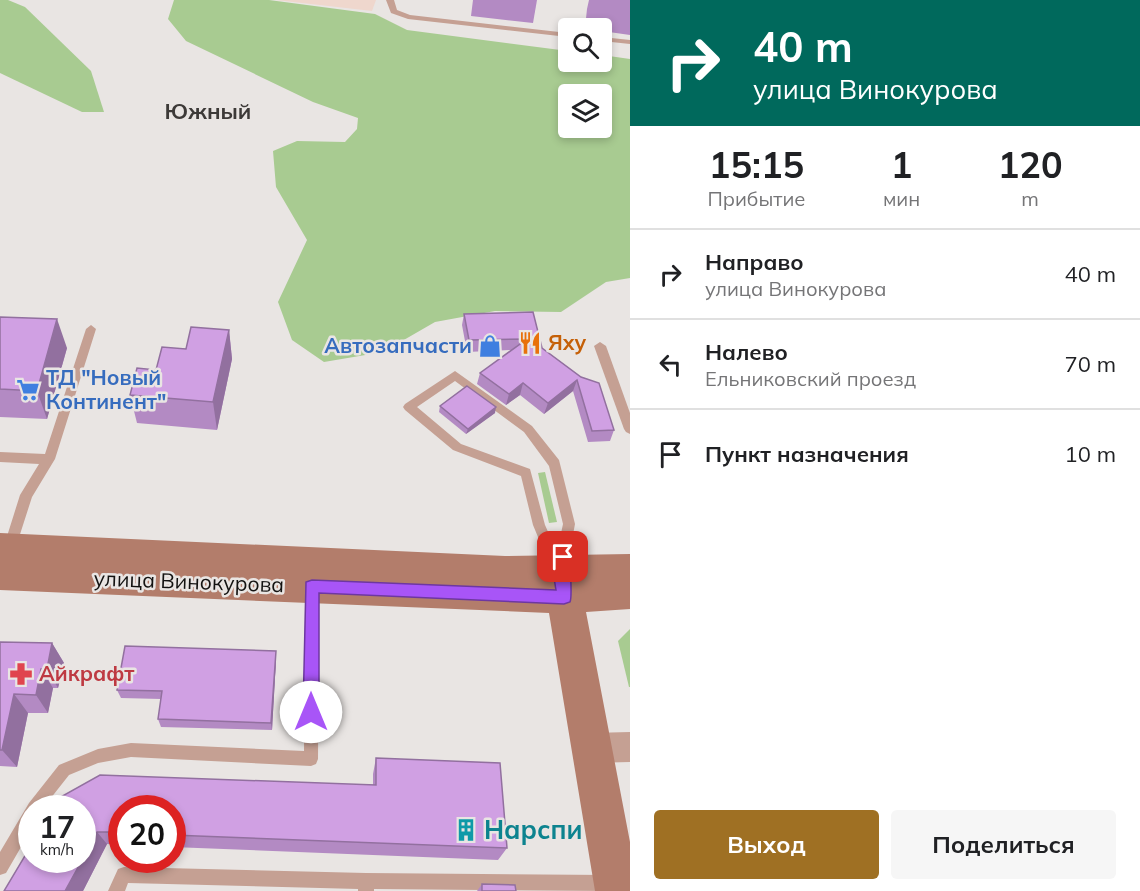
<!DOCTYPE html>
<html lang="ru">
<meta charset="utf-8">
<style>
:root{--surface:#fff;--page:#f6f6f6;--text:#202124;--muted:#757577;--line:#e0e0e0;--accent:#9f7023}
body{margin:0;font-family:Mulish,sans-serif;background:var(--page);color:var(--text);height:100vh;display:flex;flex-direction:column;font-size:22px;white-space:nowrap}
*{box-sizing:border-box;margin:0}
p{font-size:20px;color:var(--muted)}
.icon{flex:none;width:33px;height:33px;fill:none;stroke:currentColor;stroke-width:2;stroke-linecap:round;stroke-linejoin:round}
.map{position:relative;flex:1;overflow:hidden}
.panel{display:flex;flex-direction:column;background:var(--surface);width:510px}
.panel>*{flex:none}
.hud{background:#00695c;color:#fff;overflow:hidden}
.controls{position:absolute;left:558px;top:18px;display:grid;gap:12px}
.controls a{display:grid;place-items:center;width:54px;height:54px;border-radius:6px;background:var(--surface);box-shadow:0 3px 9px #0003;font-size:30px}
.speed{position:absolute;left:18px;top:795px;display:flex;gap:12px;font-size:30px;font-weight:700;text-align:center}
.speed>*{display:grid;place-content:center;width:78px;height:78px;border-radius:50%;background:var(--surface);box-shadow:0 3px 9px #0003;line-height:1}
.speed small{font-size:15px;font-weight:400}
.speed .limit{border:9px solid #d22;background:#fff;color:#111}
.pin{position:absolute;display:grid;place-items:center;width:51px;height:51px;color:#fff;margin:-26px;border-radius:12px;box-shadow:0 3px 9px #0006}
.me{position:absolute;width:66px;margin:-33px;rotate:0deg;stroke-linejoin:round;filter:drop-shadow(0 0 4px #0008)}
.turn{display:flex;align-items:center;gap:21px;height:126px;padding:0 24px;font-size:27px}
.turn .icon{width:78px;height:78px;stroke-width:2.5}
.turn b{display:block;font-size:42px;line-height:51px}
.eta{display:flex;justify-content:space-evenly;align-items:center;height:102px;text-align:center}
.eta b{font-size:36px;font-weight:700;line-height:42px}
.primary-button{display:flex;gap:12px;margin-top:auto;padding:12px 24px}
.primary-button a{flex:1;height:69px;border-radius:6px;background:var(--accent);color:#fff;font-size:24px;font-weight:700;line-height:69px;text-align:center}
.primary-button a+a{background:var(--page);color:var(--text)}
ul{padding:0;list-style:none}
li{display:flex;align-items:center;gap:18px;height:90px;padding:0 24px;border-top:2px solid var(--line)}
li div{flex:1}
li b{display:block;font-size:22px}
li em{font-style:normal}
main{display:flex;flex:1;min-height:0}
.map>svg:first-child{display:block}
.education{fill:#efd7cd}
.green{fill:#a8cb91;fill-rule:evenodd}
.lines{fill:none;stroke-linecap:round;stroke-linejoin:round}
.lane{fill:#c5a093;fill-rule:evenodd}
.street{fill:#c5a093;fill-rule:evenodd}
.secondary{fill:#b37d6b;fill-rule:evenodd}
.wall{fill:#b38ac3}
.shaded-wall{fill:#92709f}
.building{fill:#d0a0e3;stroke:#92709f;stroke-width:1.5}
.route{fill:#a855f7;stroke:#6d37a1;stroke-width:1.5}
.labels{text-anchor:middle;stroke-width:5;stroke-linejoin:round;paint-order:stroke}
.food-label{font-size:21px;font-weight:bold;fill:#c56008;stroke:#e9e5e3;text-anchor:start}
.shop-label{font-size:21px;font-weight:bold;fill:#366cbe;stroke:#e9e5e3;text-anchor:end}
.street-label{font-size:21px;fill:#131211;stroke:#e9e5e3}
.health-label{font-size:21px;font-weight:bold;fill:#be3a42;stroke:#e9e5e3;text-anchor:start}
.far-district-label{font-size:22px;font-weight:bold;fill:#3d3a38;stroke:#e9e5e3}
.near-culture-label{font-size:26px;font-weight:bold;fill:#0d838f;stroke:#e9e5e3;text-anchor:start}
</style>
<main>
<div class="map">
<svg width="630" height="891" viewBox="0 0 630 891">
<rect width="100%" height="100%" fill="#e9e5e3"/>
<path class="education" d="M276,0H376L372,11Z"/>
<g class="green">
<path d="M0,0H8L25,7L91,71L104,112H82L0,73Z"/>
<path d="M174,0H269L375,14L407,30L568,51V62H602V55L630,59V278L606,282L561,312L495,311L435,322L383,352L324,362L292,340L278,302L307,240L276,187L273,151L297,141L345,142L357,129L358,118L313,102L186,41L168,19ZM568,94H602V128H568Z"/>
<path d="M545,472L557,522L549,523L538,473Z"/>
<path d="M630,629V687H629L618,641Z"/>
</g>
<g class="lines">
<g class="lane">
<path d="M386,0H394L397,10L410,15L568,33V37L408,19L391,13Z"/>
<path d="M602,37L630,40V44L602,41Z"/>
<path d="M91,325L96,329L55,459L32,497L14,553L9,555L4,553L3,549L20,495L39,464L0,462V452L45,454L86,329Z"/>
<path d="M600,342L606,346L630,413V434L626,432L624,429L594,346Z"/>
<path d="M455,371L532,426L559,460L575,524L565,577L560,579L555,577L553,573L533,525L521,476L453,450L405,410L403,407L405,404ZM455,381L524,432L549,466L563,524L557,552L545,525L530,469L461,444L417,407Z"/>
<path d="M312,582L317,584L319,588L318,759L316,764L311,766L131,757L98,763L69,775L43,808H32V828L6,873L0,875V852L29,803L59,765L98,749L131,743L304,751L305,588L307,584Z"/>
<path d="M124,867L366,873L608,875L614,877L616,883L614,889L608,891L374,889V891H358V889L128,883L125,891H108L118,869Z"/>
</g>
<path class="street" d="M630,732V762L591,763L580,759L576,748L580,737L591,733Z"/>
<path class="secondary" d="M0,533L505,556L630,554V609L586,612L630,842V891H595L549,613L0,590Z"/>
</g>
<g class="wall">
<path d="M473,0H537L533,23L471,16Z"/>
<path d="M589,0H630V35L602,31V28H585L587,9Z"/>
<path d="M533,312L542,348L581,377L614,430L610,441L588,442L573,391L544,414L520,395L506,405L477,384L480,373L511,350L467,352L462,325L464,314Z"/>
<path d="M0,317L67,348L47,419L0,417Z"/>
<path d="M229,330L232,359L217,430L137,423L130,395L156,370L186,349Z"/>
<path d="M440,406L495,413L466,434L439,412Z"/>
<path d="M0,642L52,643L64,663L58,688H53L48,713H28L17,767L0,766Z"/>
<path d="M276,660L272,730L161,727L158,719L161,699L121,698L117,690Z"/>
<path d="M376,758L507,848L498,860L172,847V808H122V845L107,844L83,891H4L82,808L373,785V774Z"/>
<path d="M482,884L516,891H477Z"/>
</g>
<g class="shaded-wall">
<path d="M57,319L67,348L47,419L37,391Z"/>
<path d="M229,330L232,359L217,430L213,402Z"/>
<path d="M577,380L573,391L544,414L548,403Z"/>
<path d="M523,383L520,395L506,405L509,394Z"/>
<path d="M496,407L495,413L466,434L468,429Z"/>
<path d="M52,643L64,663L58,688L47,669Z"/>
<path d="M276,651V660L272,730L271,723Z"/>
<path d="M41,669L53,688L48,713L36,695Z"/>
<path d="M14,694L28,713L17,767L2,750Z"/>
<path d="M97,832L107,844L83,891H65Z"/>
</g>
<g class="building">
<path d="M533,312L542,348L581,377L599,383L614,430L592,431L577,380L548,403L523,383L509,394L480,373L527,339L469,340L464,314Z"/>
<path d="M0,317L57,319L37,391L0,389Z"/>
<path d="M191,327L229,330L213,402L130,395L137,368L156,370L162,347L186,349Z"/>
<path d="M467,386L496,407L468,429L440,406Z"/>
<path d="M0,642L52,643L47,669H41L36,695L14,694L2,750H0Z"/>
<path d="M125,646L276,651L271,723L158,719L162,691L117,690Z"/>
<path d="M376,758L500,763L507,848L172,835V808H122V832H97L82,859V808H52L57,799L100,775L376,785Z"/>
<path d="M32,844V860H82L65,891H4Z"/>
<path d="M482,884L515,885L516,891H482Z"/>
</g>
<path class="route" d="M563,550L571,557C569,570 573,595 570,602L564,604L319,593V712L317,718L311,721L305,718L303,712L306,582L312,580L556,590C554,578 549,555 563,550Z"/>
<defs>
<g id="restaurant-bare" transform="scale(1.8)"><path d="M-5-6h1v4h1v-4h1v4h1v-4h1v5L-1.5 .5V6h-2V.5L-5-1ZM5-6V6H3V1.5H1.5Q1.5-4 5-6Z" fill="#e8710a" stroke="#e9e5e3" stroke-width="2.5" paint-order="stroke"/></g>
<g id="shop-bare" transform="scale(1.8)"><path d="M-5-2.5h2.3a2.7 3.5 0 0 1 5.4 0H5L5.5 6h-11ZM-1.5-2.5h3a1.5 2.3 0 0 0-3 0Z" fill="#3f7fe0" stroke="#e9e5e3" stroke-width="2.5" paint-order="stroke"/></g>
<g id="supermarket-bare" transform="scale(1.8)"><path d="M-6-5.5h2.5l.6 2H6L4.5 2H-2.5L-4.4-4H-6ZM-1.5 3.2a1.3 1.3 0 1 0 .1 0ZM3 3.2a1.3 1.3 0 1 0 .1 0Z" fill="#3f7fe0" stroke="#e9e5e3" stroke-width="2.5" paint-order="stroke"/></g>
<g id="pharmacy-bare" transform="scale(1.8)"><path d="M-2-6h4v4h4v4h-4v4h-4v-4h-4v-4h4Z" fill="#e0444e" stroke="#e9e5e3" stroke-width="2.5" paint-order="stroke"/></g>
<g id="building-bare" transform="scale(1.8)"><path d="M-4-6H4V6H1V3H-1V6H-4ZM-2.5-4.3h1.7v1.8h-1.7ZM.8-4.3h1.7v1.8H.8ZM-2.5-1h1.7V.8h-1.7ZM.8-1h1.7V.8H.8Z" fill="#0f9aa8" stroke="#e9e5e3" stroke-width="2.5" paint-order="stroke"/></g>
</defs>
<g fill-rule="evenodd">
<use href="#restaurant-bare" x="530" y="343"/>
<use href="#shop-bare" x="490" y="346"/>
<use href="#supermarket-bare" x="28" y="390"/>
<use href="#pharmacy-bare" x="21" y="674"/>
<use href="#building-bare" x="466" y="830"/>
</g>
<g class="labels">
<g class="food-label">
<text x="548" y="350">Яху</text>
</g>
<g class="shop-label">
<text x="472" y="353">Автозапчасти</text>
<text x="46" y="385" text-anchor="start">ТД "Новый<tspan x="46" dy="24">Континент"</tspan></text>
</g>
<g class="street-label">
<text transform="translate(189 582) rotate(2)" y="7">улица Винокурова</text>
</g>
<g class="health-label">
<text x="39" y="681">Айкрафт</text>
</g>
<g class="far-district-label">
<text x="208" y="119">Южный</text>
</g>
<g class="near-culture-label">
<text x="484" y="839">Нарспи</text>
</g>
</g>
</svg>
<div class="controls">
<a><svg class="icon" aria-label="search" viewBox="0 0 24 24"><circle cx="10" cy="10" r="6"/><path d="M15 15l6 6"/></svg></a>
<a><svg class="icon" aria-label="layers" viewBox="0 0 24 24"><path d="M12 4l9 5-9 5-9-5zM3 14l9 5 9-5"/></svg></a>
</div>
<div class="speed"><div>17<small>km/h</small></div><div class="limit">20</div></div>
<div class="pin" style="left:563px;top:557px;background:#d93025"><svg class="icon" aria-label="arrive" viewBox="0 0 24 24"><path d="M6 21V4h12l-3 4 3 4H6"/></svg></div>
<svg class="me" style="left:311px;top:712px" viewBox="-20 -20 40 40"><circle r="19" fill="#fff"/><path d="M0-13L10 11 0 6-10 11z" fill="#a855f7"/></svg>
</div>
<section class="panel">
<div class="hud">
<div class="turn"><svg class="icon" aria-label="right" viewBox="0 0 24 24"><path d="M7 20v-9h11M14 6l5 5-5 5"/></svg><div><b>40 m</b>улица Винокурова</div></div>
</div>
<div class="eta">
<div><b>15:15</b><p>Прибытие</p></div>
<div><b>1</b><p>мин</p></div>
<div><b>120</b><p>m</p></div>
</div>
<ul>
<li><svg class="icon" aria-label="right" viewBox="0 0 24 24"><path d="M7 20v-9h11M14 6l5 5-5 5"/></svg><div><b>Направо</b><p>улица Винокурова</p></div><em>40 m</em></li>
<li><svg class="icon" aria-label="left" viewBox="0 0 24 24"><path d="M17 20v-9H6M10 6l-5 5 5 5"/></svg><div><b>Налево</b><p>Ельниковский проезд</p></div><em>70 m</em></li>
<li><svg class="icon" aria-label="arrive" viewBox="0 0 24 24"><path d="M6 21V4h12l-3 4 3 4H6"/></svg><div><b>Пункт назначения</b></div><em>10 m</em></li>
</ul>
<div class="primary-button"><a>Выход</a><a>Поделиться</a></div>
</section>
</main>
